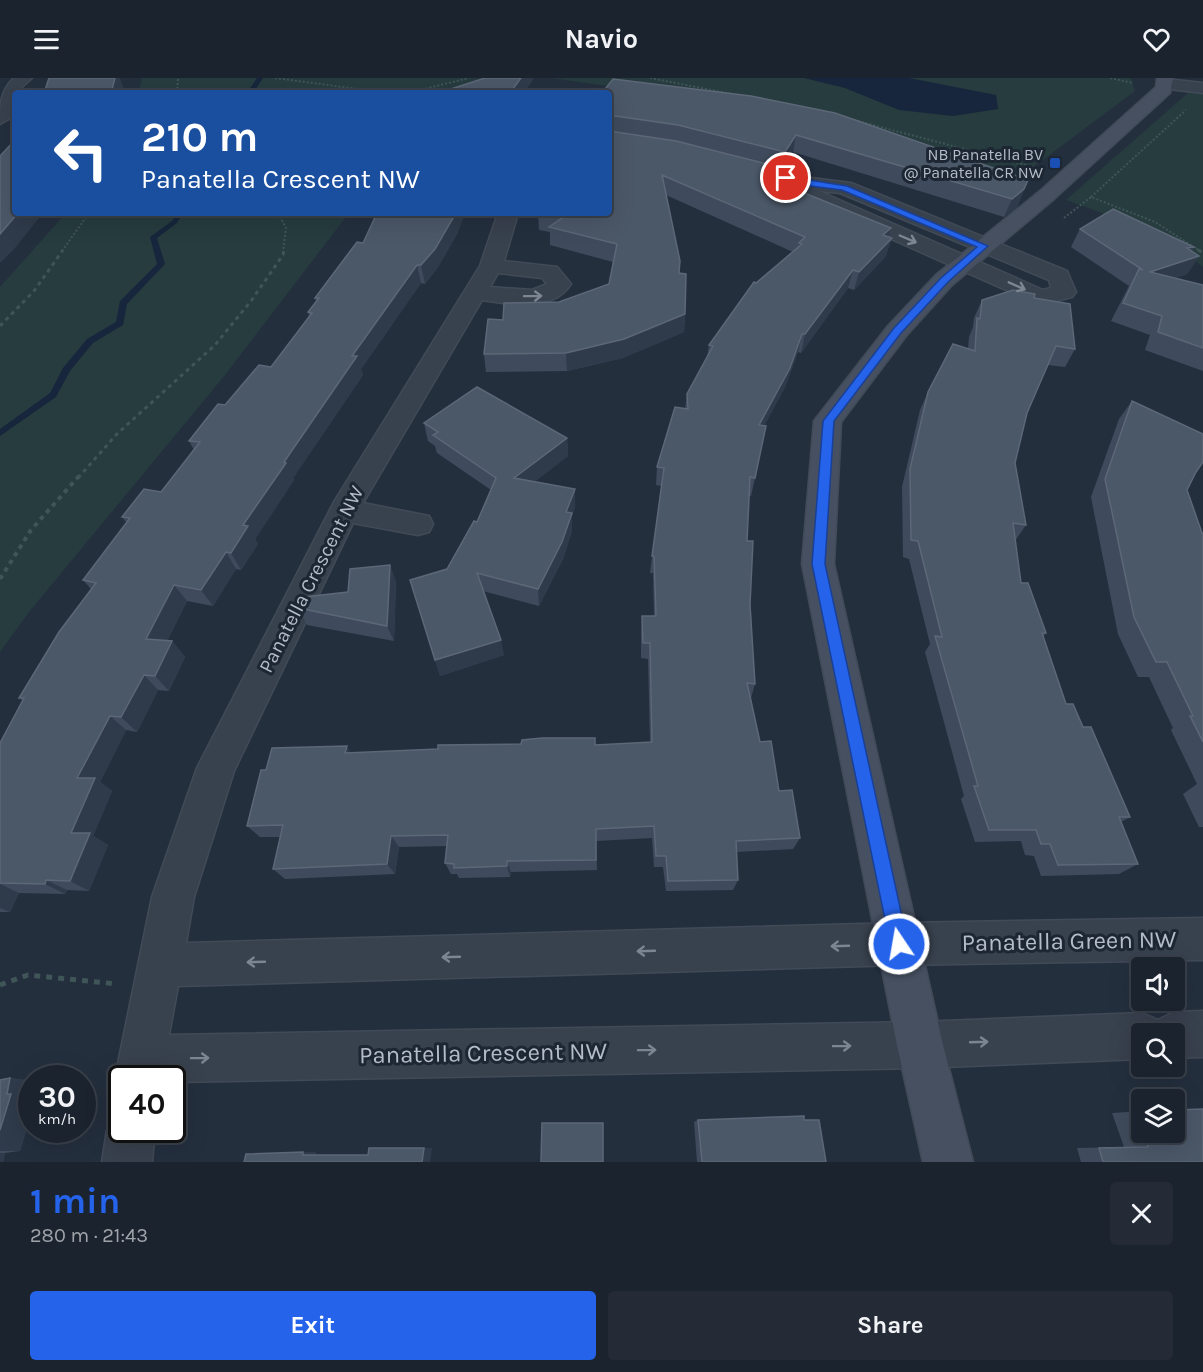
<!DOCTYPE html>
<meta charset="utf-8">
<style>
:root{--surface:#1b232e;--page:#242b36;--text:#f1f3f6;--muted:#a0a4aa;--line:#39404a;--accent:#2563eb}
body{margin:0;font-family:Karla,sans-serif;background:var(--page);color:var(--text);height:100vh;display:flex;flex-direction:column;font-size:22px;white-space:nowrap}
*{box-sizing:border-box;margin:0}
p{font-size:20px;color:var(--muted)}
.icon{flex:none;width:33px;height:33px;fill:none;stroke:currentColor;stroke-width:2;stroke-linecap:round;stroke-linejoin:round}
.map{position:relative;height:1084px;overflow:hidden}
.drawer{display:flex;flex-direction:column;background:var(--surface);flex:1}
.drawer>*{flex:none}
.hud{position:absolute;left:12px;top:12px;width:600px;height:126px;border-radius:6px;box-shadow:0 6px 24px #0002,0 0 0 2px var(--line);background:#1a4fa0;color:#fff;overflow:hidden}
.fabs{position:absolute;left:1131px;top:879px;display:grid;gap:12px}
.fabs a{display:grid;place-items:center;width:54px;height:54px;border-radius:6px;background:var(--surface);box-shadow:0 6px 24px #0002,0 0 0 2px var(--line);font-size:30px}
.speed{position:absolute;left:18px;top:987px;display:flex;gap:12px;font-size:30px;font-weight:700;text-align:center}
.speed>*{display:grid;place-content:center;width:78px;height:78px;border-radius:50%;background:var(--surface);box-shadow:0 6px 24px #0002,0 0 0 2px var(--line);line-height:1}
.speed small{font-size:15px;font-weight:400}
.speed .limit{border:3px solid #111;border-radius:9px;background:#fff;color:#111}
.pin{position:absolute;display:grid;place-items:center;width:51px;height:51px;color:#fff;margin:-26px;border:3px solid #fff;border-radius:50%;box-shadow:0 2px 6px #0007}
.me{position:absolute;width:66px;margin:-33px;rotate:348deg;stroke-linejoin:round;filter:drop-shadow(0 0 4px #0008)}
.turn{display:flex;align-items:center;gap:21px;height:126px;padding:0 30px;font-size:27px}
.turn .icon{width:78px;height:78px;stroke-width:2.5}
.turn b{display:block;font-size:42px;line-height:51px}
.round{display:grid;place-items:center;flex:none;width:63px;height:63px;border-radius:6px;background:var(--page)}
.summary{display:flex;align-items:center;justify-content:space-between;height:102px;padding:0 30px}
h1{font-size:36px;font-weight:700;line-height:45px;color:var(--accent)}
.primary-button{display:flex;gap:12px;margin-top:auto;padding:12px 30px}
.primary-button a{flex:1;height:69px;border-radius:6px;background:var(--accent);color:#fff;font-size:24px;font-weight:700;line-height:69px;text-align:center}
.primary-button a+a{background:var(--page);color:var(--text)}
header{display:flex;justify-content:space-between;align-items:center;height:78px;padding:0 30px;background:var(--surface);font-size:27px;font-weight:700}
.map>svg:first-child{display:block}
.green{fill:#263c3f}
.water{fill:#17263c}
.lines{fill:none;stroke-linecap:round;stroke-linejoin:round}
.stream{fill:#17263c;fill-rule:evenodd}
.street-casing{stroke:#414a57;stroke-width:3}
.secondary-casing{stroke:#414a57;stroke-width:3}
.path-far3{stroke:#3f5557;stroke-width:2;stroke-dasharray:2 2;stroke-linecap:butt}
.path-far2{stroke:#3f5557;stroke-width:3;stroke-dasharray:4 4;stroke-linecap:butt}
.path-far1{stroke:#3f5557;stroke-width:4;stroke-dasharray:4.5 4.5;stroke-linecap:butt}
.path{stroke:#3f5557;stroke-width:5;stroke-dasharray:6 6;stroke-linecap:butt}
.street{fill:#38414e;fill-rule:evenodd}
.secondary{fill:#465061;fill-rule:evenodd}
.wall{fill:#3f4b5c}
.shaded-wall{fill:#2f3b4b}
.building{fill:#4b5868;stroke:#5c6777;stroke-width:1.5}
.oneway{stroke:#7c8592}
.route{fill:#2563eb;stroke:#184099;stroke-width:1.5}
.transit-dot{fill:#1a4fb4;stroke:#1d2633;stroke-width:2}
.labels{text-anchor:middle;stroke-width:6;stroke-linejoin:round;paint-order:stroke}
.far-poi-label{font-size:16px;fill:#b4bcc9;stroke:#1d2633;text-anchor:end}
.street-label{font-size:20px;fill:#b4bcc9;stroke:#1d2633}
.near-street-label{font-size:24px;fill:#b4bcc9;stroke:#1d2633}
</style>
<header><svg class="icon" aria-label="menu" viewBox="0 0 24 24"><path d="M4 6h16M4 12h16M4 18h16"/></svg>Navio<svg class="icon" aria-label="heart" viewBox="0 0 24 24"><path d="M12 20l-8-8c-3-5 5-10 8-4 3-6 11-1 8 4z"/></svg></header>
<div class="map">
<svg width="1203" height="1084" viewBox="0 0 1203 1084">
<rect width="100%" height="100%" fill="#242f3e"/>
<g class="green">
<path d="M142,0H522L465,15H138Z"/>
<path d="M551,0H1131L1135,13L1016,102L808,37Z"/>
<path d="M1189,14L1203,15V189L1173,165L1116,140L1066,122Z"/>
<path d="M66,135H349L225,297L29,534L0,574V209Z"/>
</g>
<path class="water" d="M804,0H909L996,17L998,31L953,38L899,32L845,10Z"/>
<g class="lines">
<g class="stream">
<path d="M257,0H263L253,15H247Z"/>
<path d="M177,135H183L177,145L157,160L165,186L127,226L123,247L93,265L70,293L56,319L0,358V351L50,315L63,290L87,261L116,244L120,223L157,186L150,159L172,143Z"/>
</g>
<g class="street-casing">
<g id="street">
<path d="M14,0H32L15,15L9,41L0,46C0,27 0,13 14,0Z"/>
<path d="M1166,1L1203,5V15L1160,10L1158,6L1160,2Z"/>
<path d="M731,79L803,99L851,105L1067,193L1076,214L1072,219C1059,222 1046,227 1033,224L808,124L795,109L724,89L721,85ZM819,113L840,115L1049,202L1051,210L1043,212Z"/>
<path d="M498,135H518L504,183L557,189L571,206C552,235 512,226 482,222L363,425L429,438L433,446L429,454L418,457L353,445L234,693L194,819L186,865L899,845L1203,840V882L899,887L178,908L169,957L920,944L1142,935L1158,942L1174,934L1203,933V979L1174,980V956H1142V981L920,990L172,1004V1000H122L121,1017L115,1000L152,819L197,690L334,424L480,188ZM498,195L542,200L547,206L532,212L490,209Z"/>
<path d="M122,1032V1052H155L152,1084H102L107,1052L114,1035Z"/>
</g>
</g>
<g class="secondary-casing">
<path id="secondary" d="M1157,0H1173L1170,15L1054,121L952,207L906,258L841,344L834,486L943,967L973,1084H923L897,967L802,486L814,343L888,248L936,197L1040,113L1156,9Z"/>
</g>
<g class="path-far3">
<path d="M275,0L358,11L357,15"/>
<path d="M650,0L737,17"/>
<path d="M1110,0L1133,5"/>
<path d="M358,11L416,13L469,0"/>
<path d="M177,15L178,0"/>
<path d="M850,41L1037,90"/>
<path d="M1091,119L1186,32"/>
<path d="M278,135L286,150L283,173"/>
<path d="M1064,140L1091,119L1155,144L1200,173"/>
<path d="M62,173L89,135"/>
</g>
<g class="path-far2">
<path d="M1198,172L1203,175"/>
<path d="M0,248L34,213L63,172"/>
<path d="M78,400L117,356L215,267L251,223L283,177L284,172"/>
</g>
<path class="path-far1" d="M0,501L31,452L79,398"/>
<path class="path" d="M0,907L28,897L117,906"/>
<use href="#street" class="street"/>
<use href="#secondary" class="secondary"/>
</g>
<g class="wall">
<path d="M609,15L1028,102L1017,129L1004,139L793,74L781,91L775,90L773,102L888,159L886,178L854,212L848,210L801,275L798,274L785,309L764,348L755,400L751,418H749L747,463L755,606L751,620L760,664L779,713L800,760L793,771L736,774L738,802L733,812L666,813L663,789H654L652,760L596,763L597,792L511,794L510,799L459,800L457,796H451L445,785L447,768L399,769L395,796L285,801L273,791L280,759H260L247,748L351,675L595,667L650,664L648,581L641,580V554L642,538H654L653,495H650L661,408L656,407L657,389L685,331L687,316L707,279L709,267L756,205L793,174L666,117L685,236L684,254L623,280L567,293L486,294L484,276L503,242L559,224L609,206L613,184L550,167V154L539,152L538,135H609Z"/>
<path d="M377,135H465L457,156L438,189L425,206L421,205L361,291L363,297L293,400L294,402L255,461L258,466L241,492L236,491L213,528L187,523L167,563H172L185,579L169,613L158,612L137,654L126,652L100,704L112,713L93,758L108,767L89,813L67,812L65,816L19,815L10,834H0V665L23,623L19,620L91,511L83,502L127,445L122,439L161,414L194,372L189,363L225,327L271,289L309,238L308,234L316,224L315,220L363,165Z"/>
<path d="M1080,151L1194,169L1192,173L1199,178L1187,196L1175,200L1203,207V293L1145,272L1150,257L1111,243L1129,208L1071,169Z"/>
<path d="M1034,220L1075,271L1065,289L1048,287L1027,335L1015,385L1026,447L1015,463L1021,505L1046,555L1043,559L1066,626L1083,649L1130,739L1121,744L1138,786L1119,796L1041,798L1034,778L1025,777L1021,763L975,764L961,721L964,718L925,574L930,566L909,481L903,479L902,409L920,332L928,314L968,271L969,259L973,249L974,240L982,222Z"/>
<path d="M1132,323L1196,394L1187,412L1202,455H1203V749H1199L1183,716L1197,706L1171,652L1173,650L1149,599H1138L1118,556L1091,419L1119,341Z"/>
<path d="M424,345L567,360L568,378L534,404L575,429L572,438V453L563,481L539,528L483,513L504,577L440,598L435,582L447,491L477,444L491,412L437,375L435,368L428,363Z"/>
<path d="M396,503L394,563L307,547L298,530L348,514Z"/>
<path d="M10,1000L32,1003V1034L20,1073L5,1075L3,1084H0V1001L4,1002Z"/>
<path d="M1142,1033V1054H1174L1203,1084H1081L1077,1070L1124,1069L1112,1035Z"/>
<path d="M698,1042H804L826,1084H697L694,1044Z"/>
</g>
<g class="shaded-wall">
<path d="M114,0H120L124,11L123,15H111Z"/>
<path d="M521,0H533V2L524,15H510Z"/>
<path d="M796,57L793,74L781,91L785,74Z"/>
<path d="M775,88L772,105L767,100Z"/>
<path d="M1024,111L1017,129L1004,139L1012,121Z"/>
<path d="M18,135H43L15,170L0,185V156Z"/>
<path d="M456,135H465L457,156L438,189L425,206L421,187Z"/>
<path d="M891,150L886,166L892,160L886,178L854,212L859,194L883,157Z"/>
<path d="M1194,169L1186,182L1199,178L1187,196L1139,212L1150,194L1187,170Z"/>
<path d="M417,187L421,205L361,291L363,297L293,400L294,402L255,461L258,466L241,492L231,475L243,447L352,278Z"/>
<path d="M853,192L848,210L801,275L805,256Z"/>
<path d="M685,236L684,254L623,280L567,293L566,275Z"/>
<path d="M802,256L798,274L785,309L755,365L759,347Z"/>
<path d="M567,360L568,378L516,418L514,400Z"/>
<path d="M575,411V429L572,438V453L563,481L539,528L538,511Z"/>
<path d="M226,474L236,491L213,528L201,512Z"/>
<path d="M390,487L396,503L394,563L387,548Z"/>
<path d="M174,507L187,523L160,577L146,561Z"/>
<path d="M501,562L504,577L440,598L435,582Z"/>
<path d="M172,563L185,579L169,613L155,598Z"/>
<path d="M144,597L158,612L137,654L121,639Z"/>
<path d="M110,638L126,652L100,704L112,713L93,758L108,767L89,813L70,803L71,755L77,700Z"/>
<path d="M347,668L355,682L345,675Z"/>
<path d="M391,758L399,769L395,796L387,786Z"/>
<path d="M507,783L511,794L510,799L507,788Z"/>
<path d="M46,802L67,812L65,816L45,806Z"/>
<path d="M0,806L19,815L10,834L0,830Z"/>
<path d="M10,1000L32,1003V1034L20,1073H0V1052L7,1016L0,1007V1001L10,1002Z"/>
<path d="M424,1070H432L430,1084H422Z"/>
<rect x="303" y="1074" width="13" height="3"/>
<path d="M0,1075H5L3,1084H0Z"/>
</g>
<g class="building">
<path d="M49,0H115L111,15H44Z"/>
<path d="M485,0H521L510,15H445L448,12Z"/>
<path d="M613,1L751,18L835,35L1028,102L1024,111L1012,121L796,57L785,74L678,47L609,37V15H602Z"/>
<path d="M609,53L676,63L775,88L767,100L891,150L883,157L892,160L859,194L853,192L805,256H802L790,290L759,347L766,348L755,400L750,399L747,463H753L750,527L755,606L747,605L760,664L771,663L779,713L792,712L800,760L736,763L738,802L668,803L666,778H656L654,748L596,751V782L507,783V788L454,790V786L445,785L448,757L391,758L387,786L273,791L283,747L247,748L261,692H266L272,670L347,668L345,675L438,671V667L521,666L522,662L542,660H595V667L652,664L650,565H643L642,538H656L654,478H652L664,390L657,389L675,329L688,331L687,316L713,268L709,267L754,204L756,205L802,166L799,165L805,159L662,97L680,183L679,195L686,196L685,236L624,261L566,275L484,276L488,241L503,242L504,225L559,224L609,206L617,166L549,149L562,140L543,135H609Z"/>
<path d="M15,62V135H18L0,156V78Z"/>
<path d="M1113,131L1194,169L1187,170L1199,178L1150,194L1203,207V270L1158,254L1162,238L1123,225L1139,191L1143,192L1080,151Z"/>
<path d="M377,135H456L435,171L421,187H417L352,278H357L284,384L286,385L243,447L248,448L231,475L226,474L201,512L174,507L146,561L172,563L155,598L144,597L121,639L110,638L77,700H95L71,755H90L70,803L46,802L45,806L0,805V665L24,620H19L59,554L96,505L83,502L130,440L122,439L144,411L161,414L200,364L189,363L218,326L225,327L259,287L271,289L312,235L308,234L319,220H315L357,164L363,165Z"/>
<path d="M1013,212L1035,216L1034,220L1070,226L1075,271L1056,268L1027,335L1015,385L1026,447L1013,445L1021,505H1028L1046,555H1042L1066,626H1073L1083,649H1091L1130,739H1119L1138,786L1058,787L1050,766H1041L1036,752H989L974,708H978L935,558L942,559L918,463L911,462L910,391L928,314L953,266L975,273L977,240L980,241L982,222Z"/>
<path d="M477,309L567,360L514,400L575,411L566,434L572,435L562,464L538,511L477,495L501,562L435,582L410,502L447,491L474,443L477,444L496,400L433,357L438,354L424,345Z"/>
<path d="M1132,323L1203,356V384L1196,394L1187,412L1202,455H1203V664L1190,638H1193L1167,584H1156L1134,539L1105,401Z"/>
<path d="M390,487L387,548L298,530L304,519L348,514L350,491Z"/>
<path d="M10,1000L7,1016H11L0,1052V1002Z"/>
<path d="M1203,1031V1084H1103L1099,1070L1148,1069L1143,1054H1174V1032Z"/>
<path d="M1135,1033H1142V1051Z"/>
<path d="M804,1038V1042H819L826,1084H702L698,1042Z"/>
<path d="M542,1045H603V1084H541Z"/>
<path d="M369,1070H424L422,1084H244L246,1076L303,1074V1077H368Z"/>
</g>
<defs><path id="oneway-shaft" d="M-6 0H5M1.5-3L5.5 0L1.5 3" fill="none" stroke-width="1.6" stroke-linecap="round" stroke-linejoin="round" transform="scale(1.5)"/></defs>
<g class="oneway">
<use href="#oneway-shaft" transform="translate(908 161) rotate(23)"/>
<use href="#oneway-shaft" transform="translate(1017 208) rotate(24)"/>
<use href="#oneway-shaft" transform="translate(533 218) rotate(-1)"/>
<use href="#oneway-shaft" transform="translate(840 868) rotate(178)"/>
<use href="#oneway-shaft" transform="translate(646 873) rotate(178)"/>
<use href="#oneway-shaft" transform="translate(451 879) rotate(178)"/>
<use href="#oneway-shaft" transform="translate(256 884) rotate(178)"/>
<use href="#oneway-shaft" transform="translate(979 964) rotate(-2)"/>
<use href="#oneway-shaft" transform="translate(842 968) rotate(-1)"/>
<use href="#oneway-shaft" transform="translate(647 972) rotate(-1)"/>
<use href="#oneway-shaft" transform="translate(200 980) rotate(-1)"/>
</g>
<path class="route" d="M783,98L847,108L988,168L948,204L901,255L834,343L825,486L908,866L905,872L899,875L893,872L890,866L812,486L823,343L894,250L941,200L977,169L842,112L802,107L783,102Z"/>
<rect class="transit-dot" x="1049" y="79" width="12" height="12" rx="3"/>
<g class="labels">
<g class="far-poi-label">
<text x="1043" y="82">NB Panatella BV<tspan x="1043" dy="18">@ Panatella CR NW</tspan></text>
</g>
<g class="street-label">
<text transform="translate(311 501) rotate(-63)" y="7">Panatella Crescent NW</text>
</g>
<g class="near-street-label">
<text transform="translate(1069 863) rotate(-1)" y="8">Panatella Green NW</text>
<text transform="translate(483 975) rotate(-1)" y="8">Panatella Crescent NW</text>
</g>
</g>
</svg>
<div class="fabs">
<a><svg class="icon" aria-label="sound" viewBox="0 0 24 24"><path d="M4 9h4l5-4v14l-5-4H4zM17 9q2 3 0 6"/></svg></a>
<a><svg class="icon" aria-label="search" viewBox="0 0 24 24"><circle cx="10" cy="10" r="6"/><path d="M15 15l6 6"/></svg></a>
<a><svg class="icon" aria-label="layers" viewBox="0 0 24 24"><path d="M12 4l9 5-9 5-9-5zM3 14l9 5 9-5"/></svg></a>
</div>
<div class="speed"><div>30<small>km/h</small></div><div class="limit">40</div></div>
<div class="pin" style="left:786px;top:100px;background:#d93025"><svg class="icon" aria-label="arrive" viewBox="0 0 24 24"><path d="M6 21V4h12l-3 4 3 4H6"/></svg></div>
<svg class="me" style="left:899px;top:866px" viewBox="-20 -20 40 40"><circle r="17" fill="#2563eb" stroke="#fff" stroke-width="3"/><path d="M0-11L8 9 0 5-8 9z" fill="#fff"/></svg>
<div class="hud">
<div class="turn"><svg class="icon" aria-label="left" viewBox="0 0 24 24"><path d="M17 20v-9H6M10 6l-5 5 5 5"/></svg><div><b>210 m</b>Panatella Crescent NW</div></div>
</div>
</div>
<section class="drawer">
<div class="summary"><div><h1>1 min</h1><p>280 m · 21:43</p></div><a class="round"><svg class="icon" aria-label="close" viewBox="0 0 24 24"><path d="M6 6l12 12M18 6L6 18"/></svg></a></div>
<div class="primary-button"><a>Exit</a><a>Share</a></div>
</section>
